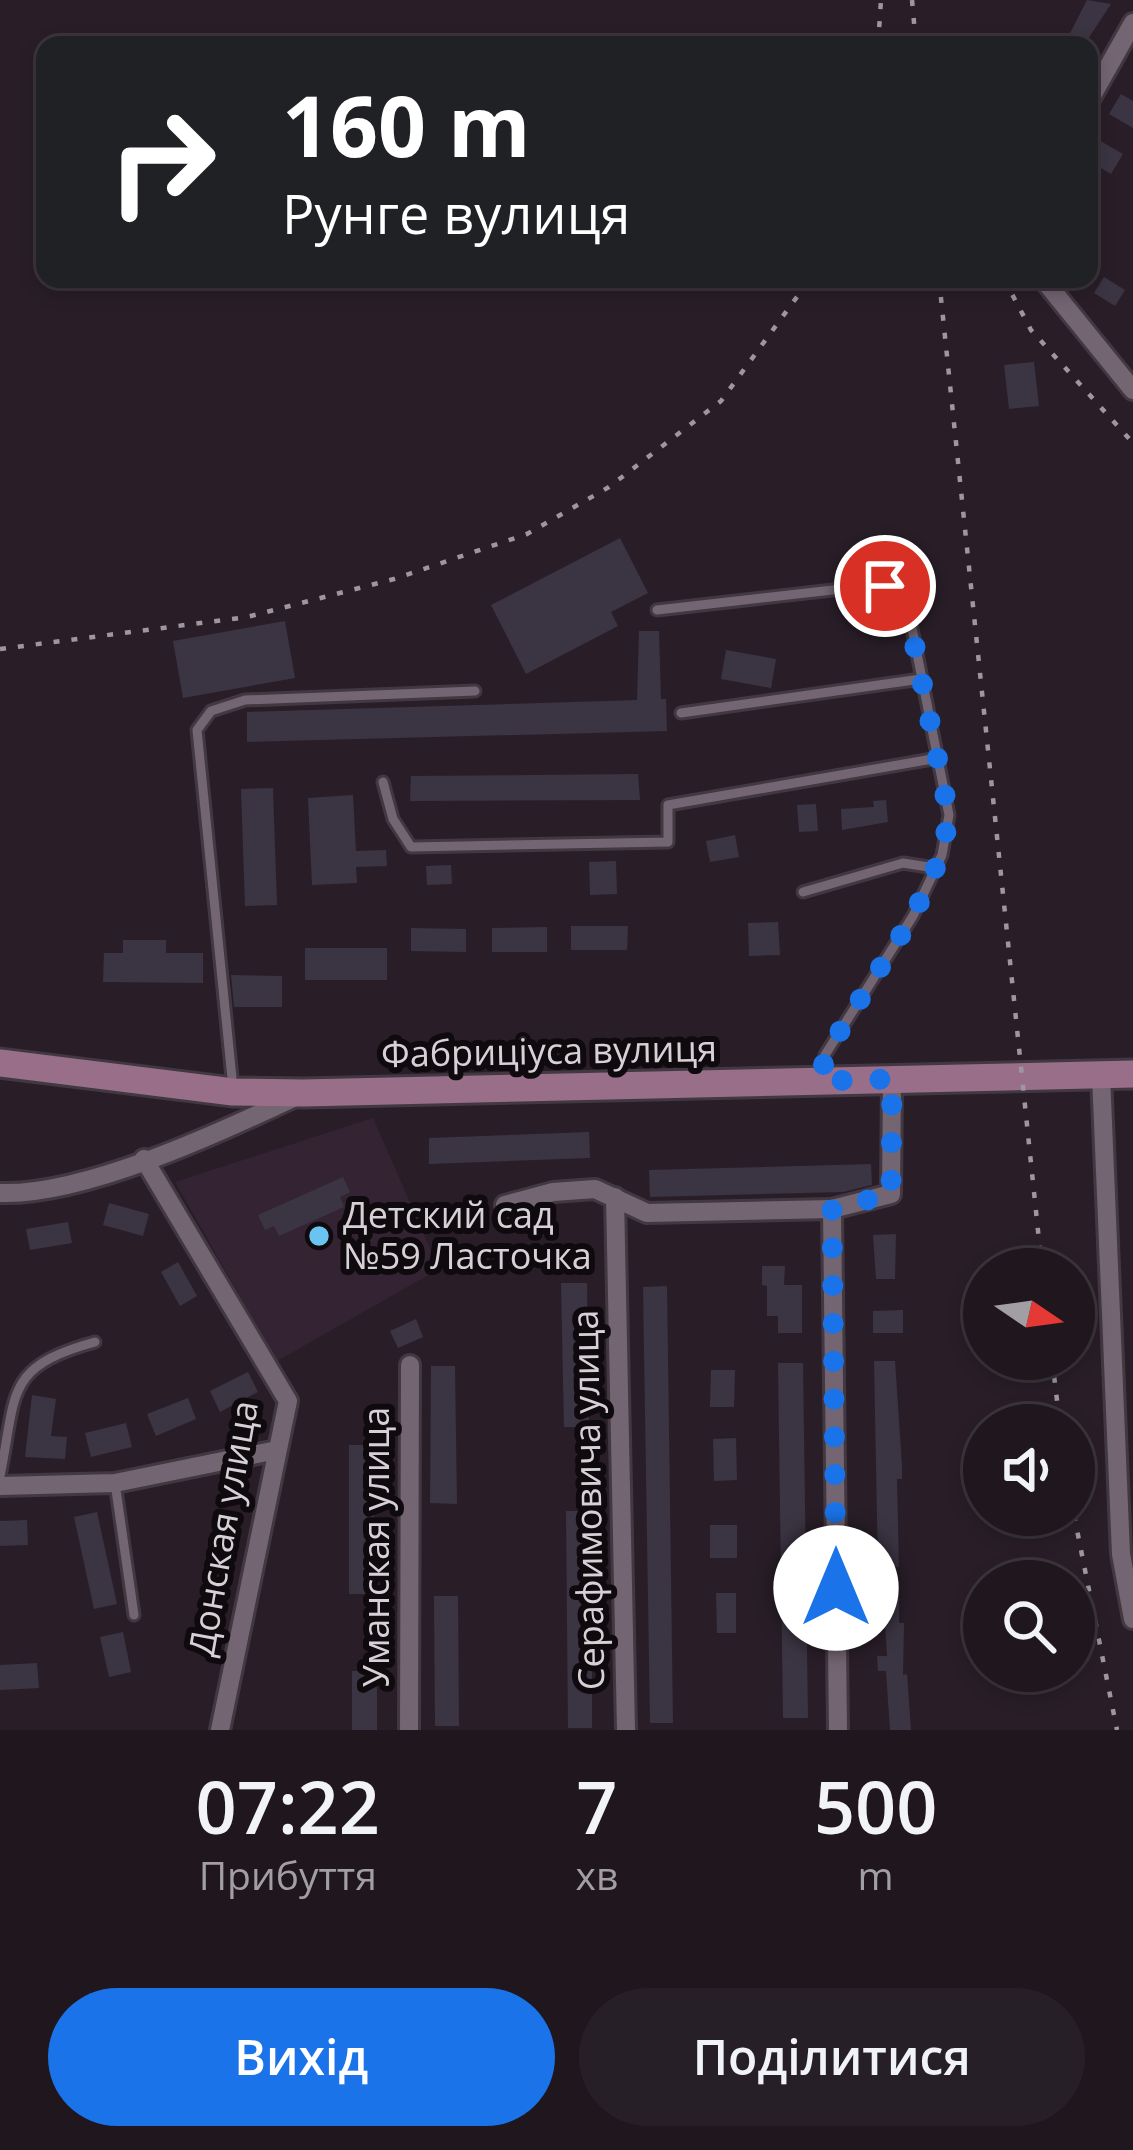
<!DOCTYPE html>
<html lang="uk">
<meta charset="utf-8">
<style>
:root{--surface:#1f161e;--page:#271f27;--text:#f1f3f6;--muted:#a19fa4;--line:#3c353c;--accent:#1a73e8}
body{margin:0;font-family:"Open Sans",sans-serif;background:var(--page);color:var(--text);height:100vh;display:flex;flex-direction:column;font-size:45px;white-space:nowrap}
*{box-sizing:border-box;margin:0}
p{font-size:39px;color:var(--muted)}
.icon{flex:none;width:66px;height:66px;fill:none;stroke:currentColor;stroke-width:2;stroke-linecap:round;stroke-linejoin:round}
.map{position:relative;height:1730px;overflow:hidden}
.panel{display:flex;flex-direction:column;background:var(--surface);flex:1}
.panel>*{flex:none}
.banner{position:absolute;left:36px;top:36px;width:1062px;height:252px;border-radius:24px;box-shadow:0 6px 18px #0003,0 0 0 3px var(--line);background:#202124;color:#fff;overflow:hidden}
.needle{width:78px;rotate:103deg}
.fabs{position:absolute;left:963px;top:1248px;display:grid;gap:24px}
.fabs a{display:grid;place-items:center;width:132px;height:132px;border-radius:50%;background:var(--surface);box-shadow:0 6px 18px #0003,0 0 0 3px var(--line);font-size:60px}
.pin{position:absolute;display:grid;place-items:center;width:102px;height:102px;color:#fff;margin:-51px;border:6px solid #fff;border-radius:50%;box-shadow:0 3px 12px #0007}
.me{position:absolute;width:132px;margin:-66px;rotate:0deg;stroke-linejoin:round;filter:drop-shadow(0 0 9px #0008)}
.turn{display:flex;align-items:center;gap:42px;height:252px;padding:0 48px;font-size:54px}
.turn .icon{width:156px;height:156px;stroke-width:2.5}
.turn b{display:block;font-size:84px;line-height:102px}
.eta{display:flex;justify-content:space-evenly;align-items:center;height:204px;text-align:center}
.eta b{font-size:72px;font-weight:600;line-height:84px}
.cta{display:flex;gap:24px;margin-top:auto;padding:24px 48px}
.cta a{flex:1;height:138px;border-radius:72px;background:var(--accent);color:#fff;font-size:48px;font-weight:600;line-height:138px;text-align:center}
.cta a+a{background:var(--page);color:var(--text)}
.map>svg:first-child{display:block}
.built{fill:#342433}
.building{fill:#3b3442}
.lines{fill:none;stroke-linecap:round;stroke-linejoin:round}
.lane-casing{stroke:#423841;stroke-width:15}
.street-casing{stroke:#423841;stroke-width:24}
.secondary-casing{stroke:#423841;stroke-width:33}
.lane{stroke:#736572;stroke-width:9}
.street{stroke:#736572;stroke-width:18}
.secondary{stroke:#996e89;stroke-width:27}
.rail{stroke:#9f969e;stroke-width:4.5;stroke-dasharray:6 12;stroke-linecap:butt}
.route{stroke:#1a73e8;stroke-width:21;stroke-dasharray:0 37.8}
.poi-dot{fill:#6ac3f1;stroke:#0f0a0e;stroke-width:4.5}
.labels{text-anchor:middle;stroke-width:12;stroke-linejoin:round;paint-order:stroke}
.street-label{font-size:36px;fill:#d8d0d7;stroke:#0f0a0e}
.poi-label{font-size:36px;fill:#d8d0d7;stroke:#0f0a0e;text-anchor:start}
</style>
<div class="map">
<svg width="1133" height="1730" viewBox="0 0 1133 1730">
<rect width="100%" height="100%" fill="#291e28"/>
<path class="built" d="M373,1118L439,1269L277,1361L175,1182Z"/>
<g class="building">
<path d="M1087,0L1111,4L1084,45H1064Z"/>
<path d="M1121,94L1133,101V128L1109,114Z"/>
<path d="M1097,139L1123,154L1111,174L1089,161Z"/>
<path d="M1104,277L1125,290L1115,306L1094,293Z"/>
<path d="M1034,362L1039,406L1009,409L1004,365Z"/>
<path d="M620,538L648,593L611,612L618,626L526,674L491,605Z"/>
<path d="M285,621L295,678L183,698L173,641Z"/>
<path d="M639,631H659L661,699H666L667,731L247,742V712L637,700Z"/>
<path d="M726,650L776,659L771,688L721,679Z"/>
<path d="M638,774L640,800L410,801L411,776Z"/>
<path d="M273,788L277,905L245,906L241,789Z"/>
<path d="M353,795L356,851L386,850L387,866L356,867L357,883L312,885L308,798Z"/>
<path d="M886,800L888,822L842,830L841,809L874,807L873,801Z"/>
<path d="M816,804L818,831L799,832L797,805Z"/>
<path d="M735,835L739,857L710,862L706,841Z"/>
<path d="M616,861L617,894L590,895L589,862Z"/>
<path d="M451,865L452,884L427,885L426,866Z"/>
<path d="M778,922L780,955L749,956L748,923Z"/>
<path d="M571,926H628L627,950H571Z"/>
<path d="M547,927V952H492V928Z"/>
<path d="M411,928L466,929V952L411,951Z"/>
<path d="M123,940H166V953H203V983L103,982L104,953H123Z"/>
<rect x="305" y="948" width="82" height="32"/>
<path d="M231,975L282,976V1007H234Z"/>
<path d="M589,1132L590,1158L429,1164V1138Z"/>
<path d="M871,1164L872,1185L843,1192L650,1197L649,1170Z"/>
<path d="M343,1177L350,1192L340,1197L344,1207L279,1236L274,1226L265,1230L258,1215Z"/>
<path d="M109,1203L149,1214L143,1236L103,1225Z"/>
<path d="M68,1222L72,1243L30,1250L26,1229Z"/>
<path d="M896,1234L895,1279H876L873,1235Z"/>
<path d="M178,1262L197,1296L180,1306L161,1272Z"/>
<path d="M762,1266H785L784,1285H802V1333H778V1316H767V1286L762,1285Z"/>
<path d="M561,1283H587L589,1427H564Z"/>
<path d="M667,1286L673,1723H650L643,1287Z"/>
<path d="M903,1310V1333H873V1311Z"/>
<path d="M416,1319L423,1337L398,1348L390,1331Z"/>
<path d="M874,1361H895L902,1466V1479H897L899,1567L878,1568Z"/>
<path d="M778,1363H803L808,1718H783Z"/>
<path d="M431,1366H455L457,1504L430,1503Z"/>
<path d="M711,1370H735L734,1407H710Z"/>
<path d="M248,1372L258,1392L220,1412L210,1391Z"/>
<path d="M32,1395L56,1399L51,1436L67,1437L65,1459L25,1457Z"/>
<path d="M188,1398L196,1419L156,1436L147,1414Z"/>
<path d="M126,1423L132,1447L91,1457L85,1433Z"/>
<path d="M736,1438L737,1480L714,1481L713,1439Z"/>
<rect x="349" y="1445" width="25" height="149"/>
<path d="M566,1511H592V1728H568Z"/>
<path d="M97,1512L117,1604L94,1609L74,1517Z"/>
<path d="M27,1520L28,1545L0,1546V1521Z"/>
<rect x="710" y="1525" width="27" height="33"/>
<path d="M716,1593H736V1633H717Z"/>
<path d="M883,1594H899V1623H904L903,1675L907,1674L911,1730H890L886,1671H878L877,1656H887Z"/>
<path d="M434,1596H458L459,1726H435Z"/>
<path d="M123,1632L131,1672L109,1677L100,1637Z"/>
<path d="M37,1663L39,1688L0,1690V1665Z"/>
<rect x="352" y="1671" width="25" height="59"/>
</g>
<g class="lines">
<g class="lane-casing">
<g id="lane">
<path d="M657,610L877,585L906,598L949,815L942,855L913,916L825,1055L822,1076"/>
<path d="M681,713L921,679"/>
<path d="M383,782L393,819L411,847L668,842V805L938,758"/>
<path d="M803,892L903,863L935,868"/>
<path d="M233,1088L197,730L211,711L245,700L475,691"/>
<path d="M0,1476C17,1393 4,1367 95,1342"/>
<path d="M115,1483L134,1615"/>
</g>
</g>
<g class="street-casing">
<g id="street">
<path d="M1089,101L1133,23"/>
<path d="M1043,279L1133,390"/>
<path d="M1101,1075L1121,1554L1133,1619"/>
<path d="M144,1159L288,1401L220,1730"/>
<path d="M0,1193C83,1196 219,1133 295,1097"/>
<path d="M615,1197L626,1730"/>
<path d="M505,1205L553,1192L595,1189L647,1213L832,1209"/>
<path d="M0,1486L115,1483L277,1450"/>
<path d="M409,1730L410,1365"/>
<path d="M838,1730L832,1209L891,1194L892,1080"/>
</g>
</g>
<g class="secondary-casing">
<path id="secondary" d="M0,1063L233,1092L303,1093L1133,1074"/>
</g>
<use href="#lane" class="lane"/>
<use href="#street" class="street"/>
<use href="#secondary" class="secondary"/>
<g class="rail">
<path d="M912,0L916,45"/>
<path d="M878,45L881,0"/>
<path d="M939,279L1042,1269"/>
<path d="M1004,279L1031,330L1133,443"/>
<path d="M0,649L247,617L394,579L527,534L609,487L721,401L810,279"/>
<path d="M1052,1359L1060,1425"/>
<path d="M1074,1515L1117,1730"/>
</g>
</g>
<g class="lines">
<path class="route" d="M836,1588L832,1209L891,1194L892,1079L821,1081L825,1055L913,916L942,854L949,815L905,598L885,586"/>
</g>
<circle class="poi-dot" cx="319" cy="1236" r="12"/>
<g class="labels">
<g class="street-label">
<text transform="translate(549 1051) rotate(-1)" y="13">Фабриціуса вулиця</text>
<text transform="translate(588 1500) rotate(-91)" y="13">Серафимовича улица</text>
<text transform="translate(223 1528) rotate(-80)" y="13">Донская улица</text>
<text transform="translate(376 1547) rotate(-90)" y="13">Уманская улица</text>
</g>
<g class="poi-label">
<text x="343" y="1228">Детский сад<tspan x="343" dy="41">№59 Ласточка</tspan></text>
</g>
</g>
</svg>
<div class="fabs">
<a><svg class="needle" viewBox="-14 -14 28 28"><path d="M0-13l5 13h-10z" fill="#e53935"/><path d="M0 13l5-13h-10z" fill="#a19fa4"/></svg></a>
<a><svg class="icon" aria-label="sound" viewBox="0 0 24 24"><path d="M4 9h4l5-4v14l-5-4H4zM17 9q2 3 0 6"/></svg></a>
<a><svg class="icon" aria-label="search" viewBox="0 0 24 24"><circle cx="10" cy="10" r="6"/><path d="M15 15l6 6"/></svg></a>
</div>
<div class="pin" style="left:885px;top:586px;background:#d93025"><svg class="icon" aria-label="arrive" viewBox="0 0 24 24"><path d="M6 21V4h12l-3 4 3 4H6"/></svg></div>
<svg class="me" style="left:836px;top:1588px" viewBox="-20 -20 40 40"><circle r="19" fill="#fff"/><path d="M0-13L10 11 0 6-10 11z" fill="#1a73e8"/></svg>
<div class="banner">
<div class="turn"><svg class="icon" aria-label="right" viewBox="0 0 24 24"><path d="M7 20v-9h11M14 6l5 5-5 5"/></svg><div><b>160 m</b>Рунге вулиця</div></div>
</div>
</div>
<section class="panel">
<div class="eta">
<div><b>07:22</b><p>Прибуття</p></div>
<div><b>7</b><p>хв</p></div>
<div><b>500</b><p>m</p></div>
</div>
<div class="cta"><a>Вихід</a><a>Поділитися</a></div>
</section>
